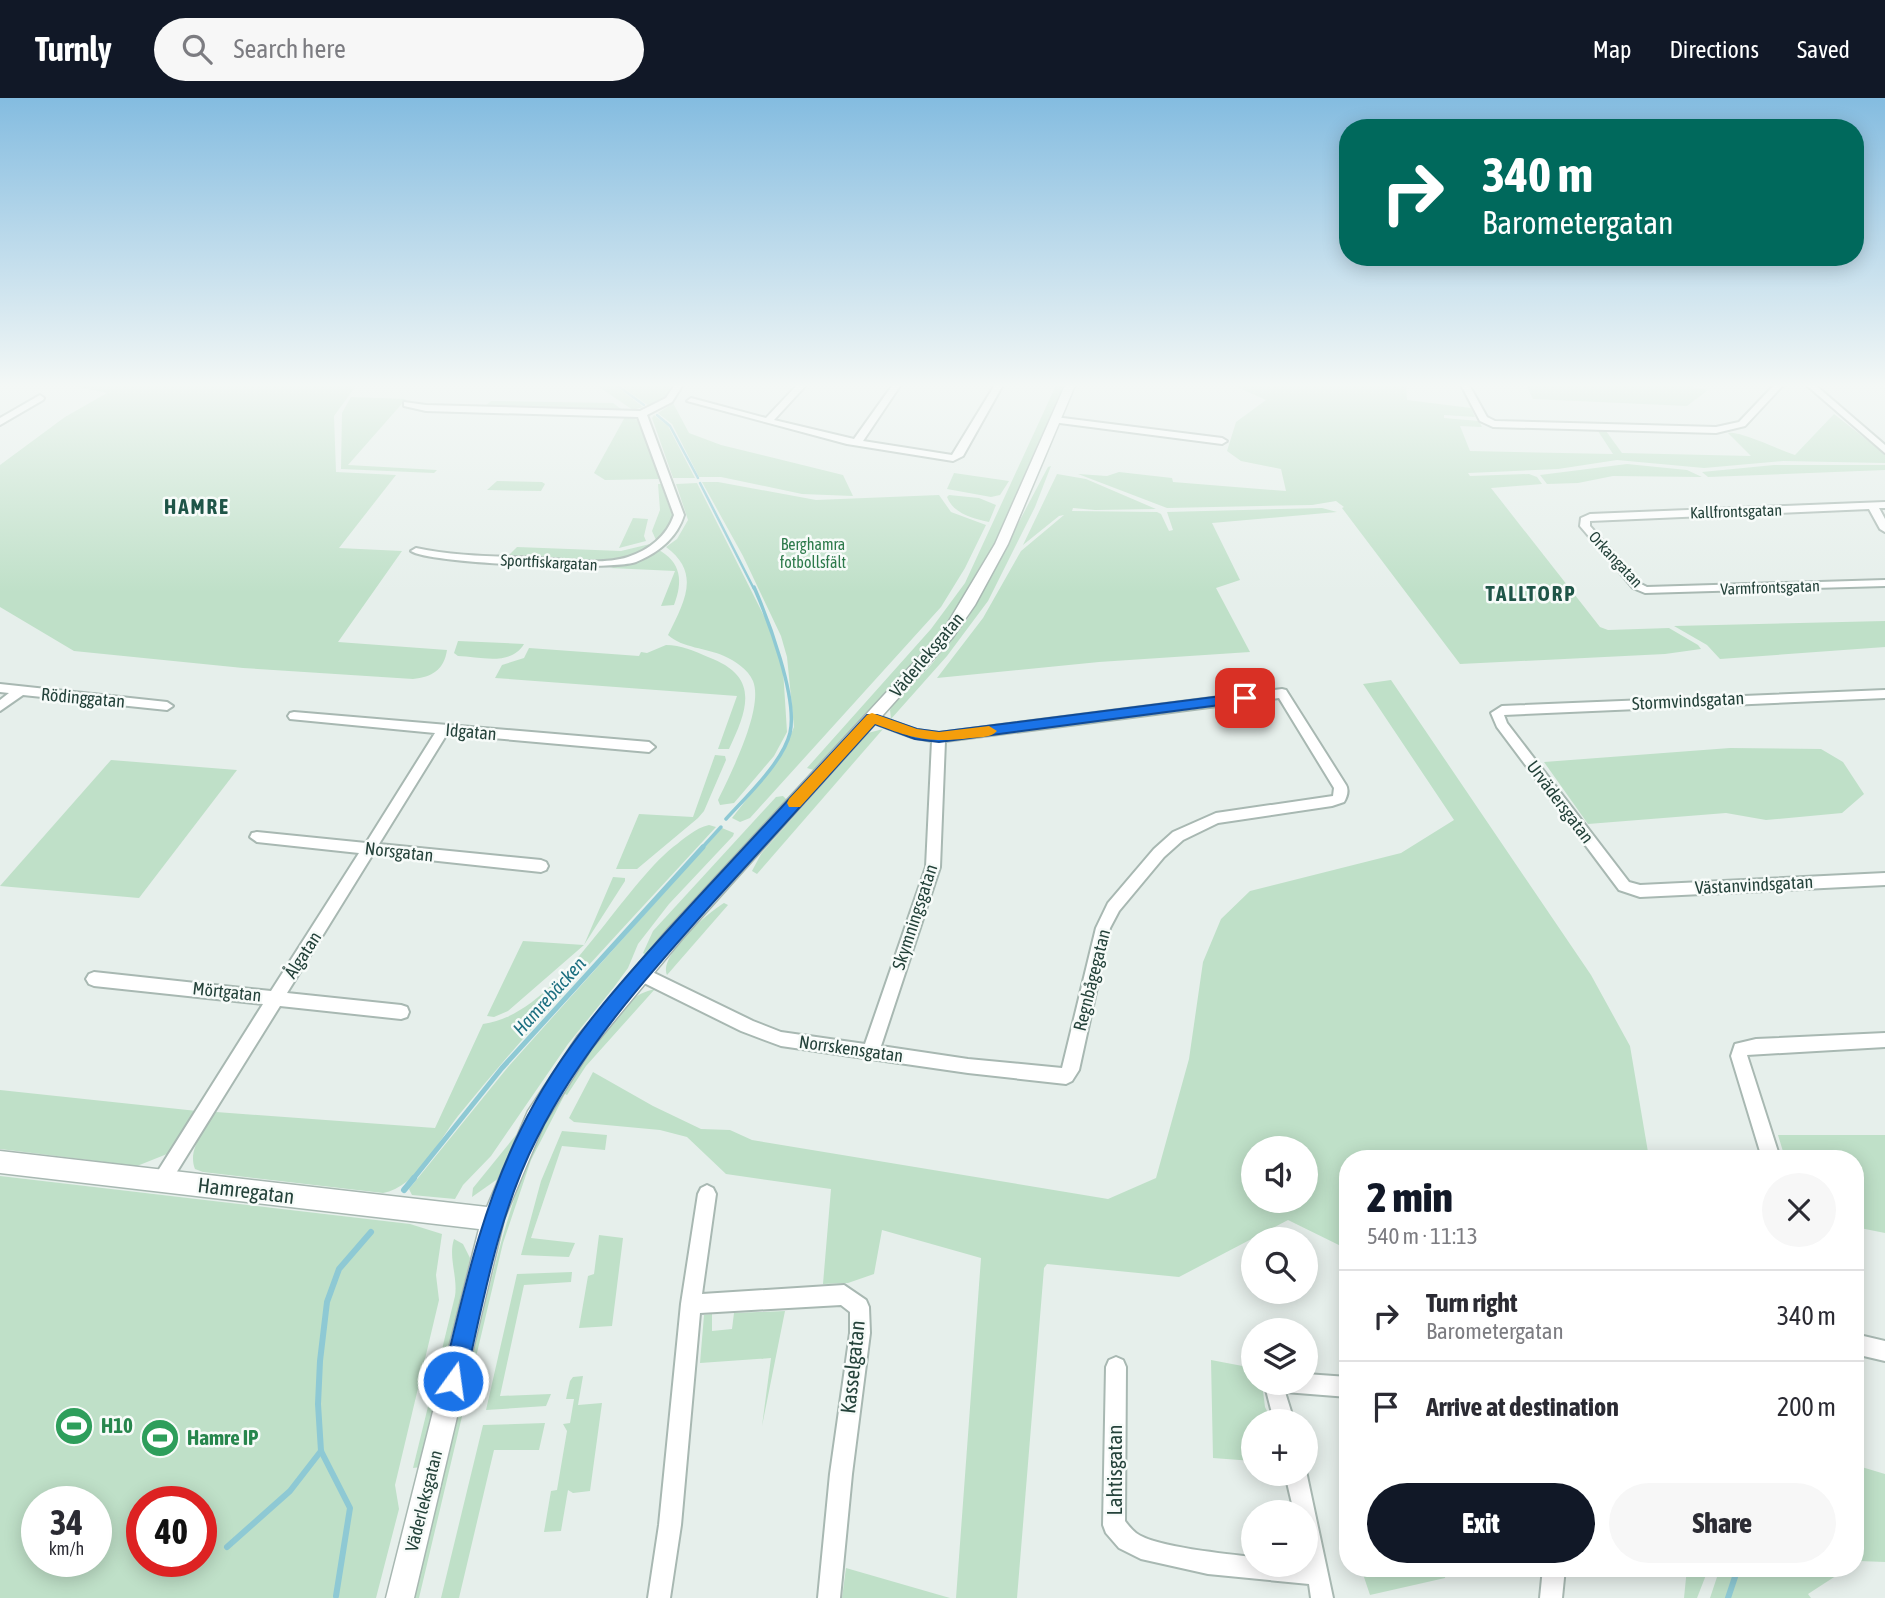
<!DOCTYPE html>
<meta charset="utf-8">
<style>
:root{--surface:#fff;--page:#f7f7f7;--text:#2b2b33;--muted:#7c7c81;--line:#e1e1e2;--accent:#111827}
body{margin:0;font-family:"Asap Condensed",sans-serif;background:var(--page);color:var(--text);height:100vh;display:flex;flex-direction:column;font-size:26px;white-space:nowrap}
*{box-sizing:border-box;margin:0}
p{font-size:23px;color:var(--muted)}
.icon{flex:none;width:38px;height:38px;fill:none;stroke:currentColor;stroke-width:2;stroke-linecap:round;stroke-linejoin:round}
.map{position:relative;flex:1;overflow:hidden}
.panel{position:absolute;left:1339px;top:1052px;width:525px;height:427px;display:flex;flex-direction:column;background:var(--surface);border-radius:28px;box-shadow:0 4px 18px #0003}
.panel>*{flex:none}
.top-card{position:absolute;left:1339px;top:21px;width:525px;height:147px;border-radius:28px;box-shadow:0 4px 18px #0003;background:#00695c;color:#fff;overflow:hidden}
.controls{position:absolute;left:1241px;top:1038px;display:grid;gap:14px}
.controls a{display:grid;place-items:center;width:77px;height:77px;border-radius:50%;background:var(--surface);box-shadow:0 4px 18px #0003;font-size:35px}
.speed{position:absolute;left:21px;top:1388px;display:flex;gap:14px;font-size:35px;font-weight:700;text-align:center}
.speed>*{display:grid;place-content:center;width:91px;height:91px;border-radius:50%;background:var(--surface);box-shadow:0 4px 18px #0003;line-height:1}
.speed small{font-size:18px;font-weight:400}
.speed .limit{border:10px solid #d22;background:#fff;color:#111}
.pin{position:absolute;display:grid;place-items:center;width:60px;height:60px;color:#fff;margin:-30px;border-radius:14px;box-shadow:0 4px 10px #0006}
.me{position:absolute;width:77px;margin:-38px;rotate:14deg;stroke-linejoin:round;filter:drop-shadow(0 0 5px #0008)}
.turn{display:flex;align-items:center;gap:24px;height:147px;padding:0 28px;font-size:32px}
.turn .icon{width:91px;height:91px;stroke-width:2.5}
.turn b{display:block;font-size:49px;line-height:60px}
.round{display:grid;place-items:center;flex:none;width:74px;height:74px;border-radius:37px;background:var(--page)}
.summary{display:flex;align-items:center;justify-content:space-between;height:119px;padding:0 28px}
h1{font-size:42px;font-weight:800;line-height:52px;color:var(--accent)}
.cta{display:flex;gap:14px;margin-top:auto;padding:14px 28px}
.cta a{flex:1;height:80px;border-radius:42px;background:var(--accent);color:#fff;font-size:28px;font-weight:800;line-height:80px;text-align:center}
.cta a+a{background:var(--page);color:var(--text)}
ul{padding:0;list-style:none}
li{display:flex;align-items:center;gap:21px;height:91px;padding:0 28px;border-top:2px solid var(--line)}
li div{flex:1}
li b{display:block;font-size:26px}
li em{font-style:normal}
header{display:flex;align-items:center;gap:42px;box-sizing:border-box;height:98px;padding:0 35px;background:var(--accent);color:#fff}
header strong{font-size:33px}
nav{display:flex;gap:38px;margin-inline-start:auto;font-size:24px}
.search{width:490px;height:63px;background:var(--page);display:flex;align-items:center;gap:18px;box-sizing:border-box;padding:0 24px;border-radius:38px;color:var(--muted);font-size:26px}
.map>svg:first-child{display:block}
.green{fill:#bfe0c8;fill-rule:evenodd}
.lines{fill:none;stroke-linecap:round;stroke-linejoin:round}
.stream-far3{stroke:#8ec9d4;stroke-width:2.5}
.stream-far2{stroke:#8ec9d4;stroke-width:3.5}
.stream-far1{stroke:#8ec9d4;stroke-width:5}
.stream{stroke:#8ec9d4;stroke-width:6}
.minor-casing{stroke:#a8b8b2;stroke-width:4}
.tertiary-casing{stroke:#a8b8b2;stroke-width:3}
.minor{fill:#fff;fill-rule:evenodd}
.tertiary{fill:#fff;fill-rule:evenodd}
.route{fill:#1a73e8;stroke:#114b97;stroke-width:2}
.slow{fill:#f59e0b}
.labels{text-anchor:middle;stroke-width:5;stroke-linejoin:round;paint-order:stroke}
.far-street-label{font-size:16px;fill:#24423a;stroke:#f7fbf9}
.far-park-label{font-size:16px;fill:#2d7a4b;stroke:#f7fbf9}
.street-label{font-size:18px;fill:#24423a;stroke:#f7fbf9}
.water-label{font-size:19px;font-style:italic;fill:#1c6f80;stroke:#f7fbf9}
.far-district-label{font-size:21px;font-weight:bold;letter-spacing:2px;fill:#1f5548;stroke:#f7fbf9}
.near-street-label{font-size:21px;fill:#24423a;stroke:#f7fbf9}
.near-leisure-label{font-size:21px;font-weight:bold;fill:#27864d;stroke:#f7fbf9;text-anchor:start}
</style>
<header>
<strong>Turnly</strong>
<div class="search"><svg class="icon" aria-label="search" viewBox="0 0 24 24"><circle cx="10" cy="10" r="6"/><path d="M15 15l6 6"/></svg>Search here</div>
<nav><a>Map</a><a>Directions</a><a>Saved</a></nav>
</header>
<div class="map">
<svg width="1885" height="1500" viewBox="0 0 1885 1500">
<rect width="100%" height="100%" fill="#e6efeb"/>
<g class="green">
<path d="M60,285H358L334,318L336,374L396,377L339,450L402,453L338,544L447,552C444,572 432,579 413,581L243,570L74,553L0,509V367L65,319L107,295Z"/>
<path d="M593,285H612L643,309L633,312Z"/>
<path d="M617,285H675L666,300L649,308Z"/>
<path d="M1057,285H1066C1032,367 997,453 948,526L817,673L807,670L931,531L965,485Z"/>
<path d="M1236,285H1406L1407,302L1471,310L1475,319L1444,317V320L1479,323L1482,329L1460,328L1470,353L1613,356L1598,333H1606L1622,355L1751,358L1728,335C1741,333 1779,352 1795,357L1834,316L1885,356V365L1783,363L1704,370L1617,362L1558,371L1468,375L1470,378L1529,376L1537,379L1542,386L1491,390L1600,529L1608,532L1669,530L1698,547L1701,551L1665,556L1460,566L1342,410L1344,409L1336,403L1312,407L1167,410L1078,376L1107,378L1119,374L1172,380L1173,384L1286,393L1281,371L1241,363L1227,353L1236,324L1266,302L1237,289Z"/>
<path d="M1525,285H1674L1708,292L1687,308L1533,301Z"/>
<path d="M351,299L406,301L348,367L437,372L434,375L341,371L342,315Z"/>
<path d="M491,303L613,305L625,314L487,310L485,308Z"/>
<path d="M673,305L689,335L721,347L843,377L853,398L802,396L721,379H699L672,326L658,315Z"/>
<path d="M654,317L668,328L695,380H673L652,320Z"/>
<path d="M625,319L639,322L659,381L605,382L594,375Z"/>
<path d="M1627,366L1687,372L1702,379L1613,378L1578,385L1547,386L1540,377Z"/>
<path d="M1774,367H1885V372L1708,379L1702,374Z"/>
<path d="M1051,368L1035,409L988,503L947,558L891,621L890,612L895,604L931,567L968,520L1048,369Z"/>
<path d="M954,375L1009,383L1000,397L991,399L947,391Z"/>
<path d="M1057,376L1086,381L1156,411L1095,412L1073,410L1072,413L1157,414L1161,416L1169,433L1173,432L1167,414L1322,410L1337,414L1212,425L1240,482L1216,490L1250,554L1099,564L937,580L983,520L1021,453L1064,417L1059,418L1023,447Z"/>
<path d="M497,383L542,384L545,386L541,393L487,392Z"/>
<path d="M702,384H718L816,402L939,397L951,414L986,427L965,470L941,509L750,720L740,724L732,720L783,655L794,629L787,559L781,538L743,458Z"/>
<path d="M697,385L767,524L783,571L787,634L774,658L734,705L720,707L718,702C731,675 764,610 753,583C748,571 735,563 724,558C707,550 682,550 668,537C685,503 701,475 666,449L677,441L688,422L676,386Z"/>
<path d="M658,386H661L674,422L666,436L656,442L652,433L660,412Z"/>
<path d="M949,397L979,400L996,407L989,424C972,420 954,416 947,399Z"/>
<path d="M633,420L648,421L644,438L646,443L619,450Z"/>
<path d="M650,446V449L628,461L607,464L509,457L517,449L621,453Z"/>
<path d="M657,451C682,464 683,484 674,507L661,508L675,473L610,470L634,463Z"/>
<path d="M1885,523V549L1720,561L1707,547L1674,528Z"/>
<path d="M458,543L524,546C511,568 481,559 458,558L454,555Z"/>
<path d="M666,547C681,547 694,553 708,559C759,578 749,609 729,651H718L737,598L495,580L502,567L524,560L529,550L639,558L641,554L647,555Z"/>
<path d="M1391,582L1591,877L1630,948L1649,1060H1348L1347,1151L1288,1122L1179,1179L1047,1166L1044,1170L1017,1500H956L981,1160L882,1132L874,1176L848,1185L823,1186L831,1091L726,1076L687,1039L660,1032L574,1024L569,1020L593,974L653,1008L701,1031L730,1032L752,1042L1108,1101L1156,1080L1189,961L1203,864L1221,821L1250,793L1401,755L1454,722L1363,586ZM1306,1050V1102H1253V1050Z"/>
<path d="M883,631L757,776L752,773L761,756L868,635Z"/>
<path d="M1730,650L1821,651L1843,664L1864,696L1842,715L1766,722L1726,715L1588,726L1544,664Z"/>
<path d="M715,657L725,658L726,662L704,713L698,720L637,771H616L639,716L693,719Z"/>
<path d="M111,662L237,672L139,800L0,788Z"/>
<path d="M783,698L788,703L646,857L643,855L653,833L776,699Z"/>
<path d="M709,727L716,729C629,824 539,918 458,1018C438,1043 417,1089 383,1095L203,1074L195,1071C187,1051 205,1031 216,1014L435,1030L483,926C558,916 616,796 673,749C684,741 695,730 709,727Z"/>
<path d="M722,730L734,735L733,738L669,806L638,846L628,870L614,889L568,946L491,1058L463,1087L455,1101L412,1097L409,1091L508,969Z"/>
<path d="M613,779L625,780V783L584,847L508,913L494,919L487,918L523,843L584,847Z"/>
<path d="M724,805L728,807L667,877C658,858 707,815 724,805Z"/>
<path d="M655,891L586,968L567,997L565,996L531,1062L503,1145L419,1500H413C433,1421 453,1341 472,1262C501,1141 522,1034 603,934C620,914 628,897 655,891Z"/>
<path d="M0,992L197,1013L167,1056L137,1068L0,1051Z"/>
<path d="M562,1033L607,1037L605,1052L562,1048L531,1140L575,1145L569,1159L521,1157L541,1083Z"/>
<path d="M516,1037L519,1038L499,1080L472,1099L473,1090Z"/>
<path d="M1778,1037H1885V1135L1855,1129V1060H1785Z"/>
<path d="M0,1078L410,1126L442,1136L436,1177L439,1202L395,1387L399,1411L376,1500H0ZM37,1404H96V1463H37ZM142,1404H201V1463H142Z"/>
<path d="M599,1137L623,1140L612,1228L579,1230L588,1178L594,1176Z"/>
<path d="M454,1141L463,1146L470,1160L421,1369L413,1370L455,1198C458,1179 448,1159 454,1141Z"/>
<path d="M572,1174L571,1184L524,1187L500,1298L551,1296L546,1308L486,1312L517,1176Z"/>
<path d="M785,1213L762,1328L771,1260L700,1265L704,1217L712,1216V1233L732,1231L734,1215Z"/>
<path d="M1211,1262L1253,1270V1284L1262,1285L1265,1309L1272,1323H1253V1363L1213,1360Z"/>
<path d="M583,1278L578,1307L602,1305L590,1393L573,1395L568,1392L561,1433L544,1434L551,1393L557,1392L567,1333L563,1326L570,1325L574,1301H566L570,1283L573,1279Z"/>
<path d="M545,1325L539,1352H494L459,1500H441L483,1327Z"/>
<path d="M1855,1367L1885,1376V1464L1859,1463L1855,1466Z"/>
<path d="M846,1470L950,1500H842Z"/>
<path d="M1361,1470H1446L1445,1480L1370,1497Z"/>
<path d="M1687,1470L1705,1471L1706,1477L1697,1500H1684Z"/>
<path d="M1720,1470H1848L1808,1496L1811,1500H1710Z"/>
</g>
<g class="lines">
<g class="stream-far3">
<path d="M614,285L644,307"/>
<path d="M657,317L670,328L698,380"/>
<path d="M700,385L754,491"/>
</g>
<g class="stream-far2">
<path d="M726,721C746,699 783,664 790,635C798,600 768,521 754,489"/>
<path d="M701,751L721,729"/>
</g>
<path class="stream-far1" d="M413,1081L502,970L703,749"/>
<g class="stream">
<path d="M404,1092L414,1080"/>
<path d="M227,1449L290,1393L321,1353"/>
<path d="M336,1498L350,1410L321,1353L318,1306L320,1263L327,1204L339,1171L371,1134"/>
<path d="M1728,1500L1738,1470"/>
</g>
<g class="minor-casing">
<g id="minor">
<path d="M676,285H684L672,304L647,317L684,417C677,440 658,455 636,464C610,473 430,466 411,453L416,450C457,459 499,458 541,460C566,462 604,467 628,459C649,452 667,438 674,417L638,319L426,313L404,308V304L426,307L640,313L666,300Z"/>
<path d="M799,285H808L774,322L854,341L894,285H902L863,343L952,357L996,285H1004L963,358L953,363L847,346L687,303L691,300L766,320Z"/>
<path d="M1460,285H1468L1487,319L1495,323L1716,329L1739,324L1776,285H1785L1745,328L1716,335L1493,329L1480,323Z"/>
<path d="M1804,285H1813L1885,347V355Z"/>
<path d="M40,297L44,300L43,302L0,327V320Z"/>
<path d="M1055,319L1222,340L1227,343L1222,346L1052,324V320Z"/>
<path d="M1885,404V410H1879L1885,421V434L1880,431L1869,411L1590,423V428L1641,486L1647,489L1885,482V488L1645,495L1633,490L1580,428L1581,420L1590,416Z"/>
<path d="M0,586L167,604L173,608L167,612L23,597L0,613V602L9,595L0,594Z"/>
<path d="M1282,591L1286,592L1346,687C1349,692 1347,699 1344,704L1332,708L1218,725L1183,742L1164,759L1119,813L1110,830L1079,972L1072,983L1066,986L968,975L781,948L741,933L636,881L633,876L636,871L641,869L646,871L753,923L781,934L865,946L926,769L932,643L911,639L868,623L866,620L868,617H876L916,632L939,635ZM1279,600L1334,690L1333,698L1216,715L1173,734L1154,751L1108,805L1096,830L1062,970L968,961L881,948L940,769L945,643Z"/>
<path d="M1885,592V600L1504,617L1507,625L1629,784L1640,787L1885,775V787L1640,799L1619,792L1497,629L1491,615L1502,608Z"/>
<path d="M294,614L649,644L655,649L649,654L447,636L379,746L541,762L546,764L548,768L546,772L541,774L373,756L287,895L401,907L407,909L409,914L407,919L401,921L280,908L168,1088L162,1091L156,1088L153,1082L156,1076L263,906L94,888L89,886L86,881L89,876L94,874L271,893L359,755L257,744L250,739L252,735L257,734L366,745L435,635L290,621L288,618L290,615Z"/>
<path d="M1885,935V949L1747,957L1780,1060H1762L1731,958L1735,946L1756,941Z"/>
<path d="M707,1087L713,1090L716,1096L702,1196L844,1187L866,1202L869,1209L870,1235L852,1376L840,1500H818L830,1376L850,1235V1214L841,1207L700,1215L681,1427L670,1500H648L659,1427L681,1206L698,1096L701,1090Z"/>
<path d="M1855,1236L1885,1243V1263L1855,1256Z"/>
<path d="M1116,1259L1123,1262L1126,1269L1125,1423C1128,1427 1132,1432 1136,1435C1154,1449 1228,1456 1253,1459V1466H1306V1414H1294L1285,1376H1306V1373L1333,1500H1311L1309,1486L1208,1476L1141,1461L1119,1450L1106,1435L1103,1427L1106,1269L1109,1262Z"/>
<path d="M1306,1276L1348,1279V1299L1285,1294L1294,1323H1274L1264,1284H1306Z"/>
<path d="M1543,1470H1565L1562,1500H1540Z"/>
</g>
</g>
<g class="tertiary-casing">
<path id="tertiary" d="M1066,285H1076L1008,446L975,507L953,539L682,841L591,951L544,1026L504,1121L414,1500H386L479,1131L0,1075V1053L487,1109L528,1013L577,939L668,831L943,533L995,446Z"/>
</g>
<use href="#minor" class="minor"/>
<use href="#tertiary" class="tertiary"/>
</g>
<linearGradient id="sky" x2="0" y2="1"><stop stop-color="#84bce0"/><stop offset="0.58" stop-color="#f4f8f6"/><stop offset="1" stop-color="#f4f8f6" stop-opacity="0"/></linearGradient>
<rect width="1885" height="495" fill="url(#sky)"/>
<path class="route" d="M1245,595L1250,597V603L939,644L915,641L875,626C823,684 770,742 718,799C651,874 582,950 537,1040C498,1116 484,1201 465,1283L461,1292L453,1295L445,1292L442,1283C463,1197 481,1111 521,1031C564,942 635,868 701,796C757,736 812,676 867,617H877L917,631L939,634Z"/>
<path class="slow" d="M872,615L917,631L939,634L989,628L997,633C991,640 980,639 971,640C929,645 914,641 875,626L800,709H789L787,705L789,701L867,617Z"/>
<defs>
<g id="stadium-disc" transform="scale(2.0125)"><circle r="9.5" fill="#2e9e5b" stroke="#f7fbf9"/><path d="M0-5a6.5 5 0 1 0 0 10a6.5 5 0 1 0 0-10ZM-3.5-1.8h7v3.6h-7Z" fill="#fff"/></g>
</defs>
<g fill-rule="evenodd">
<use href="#stadium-disc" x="74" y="1328"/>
<use href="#stadium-disc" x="160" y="1340"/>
</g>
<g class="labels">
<g class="far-street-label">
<text transform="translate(1736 413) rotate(-2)" y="6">Kallfrontsgatan</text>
<text transform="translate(1616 461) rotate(47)" y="6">Orkangatan</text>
<text transform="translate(549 464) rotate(3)" y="6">Sportfiskargatan</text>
<text transform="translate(1770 489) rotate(-2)" y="6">Varmfrontsgatan</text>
</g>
<g class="far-park-label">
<text x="813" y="452">Berghamra<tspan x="813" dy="18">fotbollsfält</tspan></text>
</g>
<g class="street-label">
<text transform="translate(927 557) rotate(-50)" y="6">Väderleksgatan</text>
<text transform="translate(83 600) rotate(5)" y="6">Rödinggatan</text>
<text transform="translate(1688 603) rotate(-3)" y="6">Stormvindsgatan</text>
<text transform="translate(471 634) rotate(5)" y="6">Idgatan</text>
<text transform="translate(1560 704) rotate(53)" y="6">Urvädersgatan</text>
<text transform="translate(399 754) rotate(6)" y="6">Norsgatan</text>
<text transform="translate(1754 787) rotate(-3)" y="6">Västanvindsgatan</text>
<text transform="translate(915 819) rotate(-72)" y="6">Skymningsgatan</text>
<text transform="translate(303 857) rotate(-57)" y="6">Ålgatan</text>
<text transform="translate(1092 882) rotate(-76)" y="6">Regnbågegatan</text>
<text transform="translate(227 894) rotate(6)" y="6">Mörtgatan</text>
<text transform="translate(851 951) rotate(8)" y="6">Norrskensgatan</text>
<text transform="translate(424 1403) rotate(-76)" y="6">Väderleksgatan</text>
</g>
<g class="water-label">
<text transform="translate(549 898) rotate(-48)" y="7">Hamrebäcken</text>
</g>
<g class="far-district-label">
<text x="197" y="416">HAMRE</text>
<text x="1531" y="503">TALLTORP</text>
</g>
<g class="near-street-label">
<text transform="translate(246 1093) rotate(7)" y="7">Hamregatan</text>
<text transform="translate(853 1269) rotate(-84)" y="7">Kasselgatan</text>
<text transform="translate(1115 1372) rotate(-90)" y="7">Lahtisgatan</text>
</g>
<g class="near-leisure-label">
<text x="101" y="1335">H10</text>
<text x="187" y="1347">Hamre IP</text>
</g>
</g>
</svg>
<div class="controls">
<a><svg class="icon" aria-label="sound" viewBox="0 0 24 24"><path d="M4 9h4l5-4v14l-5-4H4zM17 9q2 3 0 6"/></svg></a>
<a><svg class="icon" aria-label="search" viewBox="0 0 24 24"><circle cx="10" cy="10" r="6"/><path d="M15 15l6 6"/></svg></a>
<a><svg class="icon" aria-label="layers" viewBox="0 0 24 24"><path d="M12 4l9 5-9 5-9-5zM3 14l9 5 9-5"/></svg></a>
<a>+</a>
<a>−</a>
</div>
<div class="speed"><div>34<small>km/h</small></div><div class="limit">40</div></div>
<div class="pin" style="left:1245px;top:600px;background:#d93025"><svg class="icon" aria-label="arrive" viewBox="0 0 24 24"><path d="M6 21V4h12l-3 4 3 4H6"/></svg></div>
<svg class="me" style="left:453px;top:1283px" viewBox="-20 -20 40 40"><circle r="17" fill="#1a73e8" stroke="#fff" stroke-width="3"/><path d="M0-11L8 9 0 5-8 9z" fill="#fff"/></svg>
<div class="top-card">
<div class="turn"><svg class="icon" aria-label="right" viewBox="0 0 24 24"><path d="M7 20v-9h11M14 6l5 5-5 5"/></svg><div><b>340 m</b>Barometergatan</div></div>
</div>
<section class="panel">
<div class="summary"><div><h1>2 min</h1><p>540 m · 11:13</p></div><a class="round"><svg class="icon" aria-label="close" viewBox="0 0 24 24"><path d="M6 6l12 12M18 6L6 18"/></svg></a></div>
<ul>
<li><svg class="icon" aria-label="right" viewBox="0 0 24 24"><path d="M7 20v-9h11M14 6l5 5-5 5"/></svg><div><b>Turn right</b><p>Barometergatan</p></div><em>340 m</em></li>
<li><svg class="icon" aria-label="arrive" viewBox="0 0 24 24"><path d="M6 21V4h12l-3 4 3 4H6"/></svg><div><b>Arrive at destination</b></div><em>200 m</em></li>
</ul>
<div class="cta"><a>Exit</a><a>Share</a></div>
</section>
</div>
